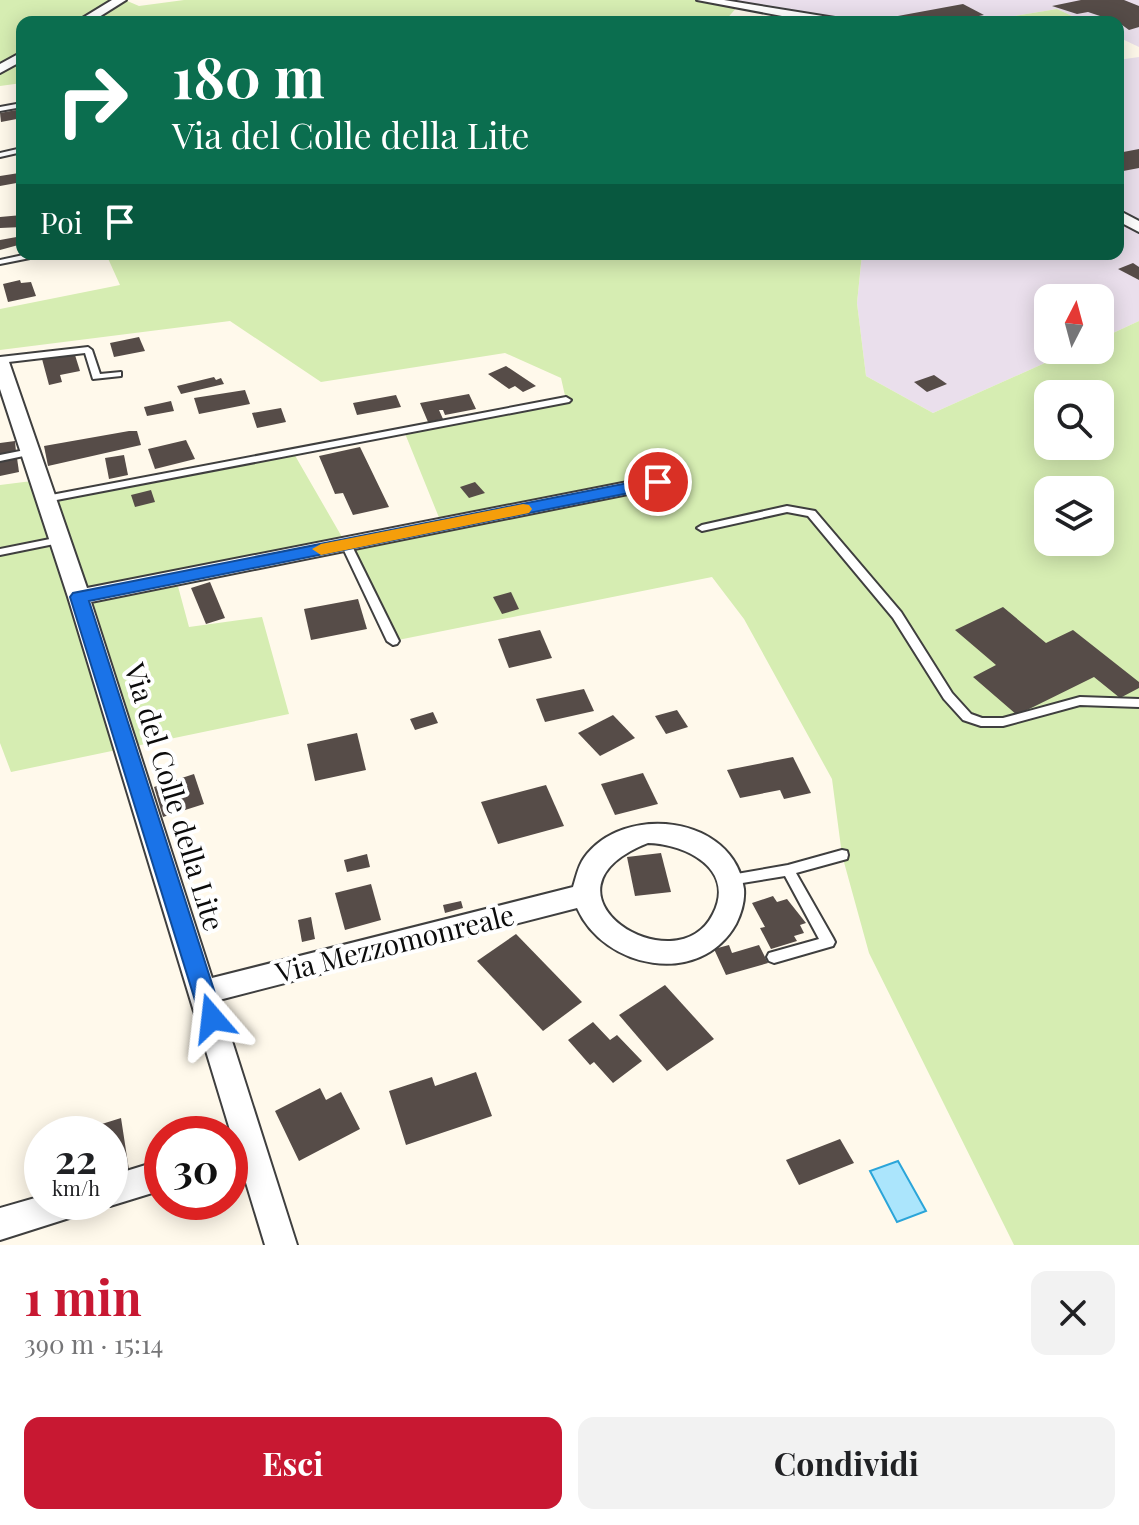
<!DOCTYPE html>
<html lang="it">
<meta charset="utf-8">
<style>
:root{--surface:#fff;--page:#f2f2f2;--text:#202124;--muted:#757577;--accent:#c81832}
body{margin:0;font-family:"Playfair Display",serif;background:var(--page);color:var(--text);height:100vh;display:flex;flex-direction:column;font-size:30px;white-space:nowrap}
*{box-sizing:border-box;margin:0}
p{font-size:26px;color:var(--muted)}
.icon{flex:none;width:44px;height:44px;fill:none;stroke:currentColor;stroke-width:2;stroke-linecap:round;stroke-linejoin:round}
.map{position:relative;height:1245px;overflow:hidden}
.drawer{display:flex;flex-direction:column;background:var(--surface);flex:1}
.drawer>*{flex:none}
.top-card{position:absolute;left:16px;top:16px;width:1108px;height:244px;border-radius:16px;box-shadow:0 4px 20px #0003;background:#0b6e4f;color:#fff;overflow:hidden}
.needle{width:52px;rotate:6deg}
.tools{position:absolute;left:1034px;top:284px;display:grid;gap:16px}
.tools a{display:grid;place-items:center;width:80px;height:80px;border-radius:16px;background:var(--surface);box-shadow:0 4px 20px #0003;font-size:40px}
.speed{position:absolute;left:24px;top:1116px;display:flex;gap:16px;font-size:40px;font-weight:700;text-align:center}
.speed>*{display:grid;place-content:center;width:104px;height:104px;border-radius:50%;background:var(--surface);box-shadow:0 4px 20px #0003;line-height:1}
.speed small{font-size:20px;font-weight:400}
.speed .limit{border:12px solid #d22;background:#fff;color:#111}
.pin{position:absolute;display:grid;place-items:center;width:68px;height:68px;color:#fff;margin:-34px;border:4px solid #fff;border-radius:50%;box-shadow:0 2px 8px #0007}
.me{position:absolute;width:88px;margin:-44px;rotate:343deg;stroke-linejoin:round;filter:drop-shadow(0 0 6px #0008)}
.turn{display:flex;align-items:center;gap:28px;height:168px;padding:0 24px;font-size:36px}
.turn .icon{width:104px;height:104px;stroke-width:2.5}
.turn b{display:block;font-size:56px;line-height:68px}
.then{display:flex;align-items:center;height:76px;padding:0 24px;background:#0003;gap:16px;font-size:30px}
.round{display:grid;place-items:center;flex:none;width:84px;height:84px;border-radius:16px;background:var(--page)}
.overview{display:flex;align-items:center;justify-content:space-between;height:136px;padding:0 24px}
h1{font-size:48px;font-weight:700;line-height:60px;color:var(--accent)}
.button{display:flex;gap:16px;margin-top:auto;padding:16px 24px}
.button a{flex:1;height:92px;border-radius:16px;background:var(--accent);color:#fff;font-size:32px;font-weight:700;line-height:92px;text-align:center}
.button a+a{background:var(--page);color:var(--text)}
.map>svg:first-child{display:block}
.industrial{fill:#eadfec}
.green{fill:#d6edb2;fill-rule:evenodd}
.water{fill:#abe5fc;stroke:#2ba5d9;stroke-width:2}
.building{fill:#564c48}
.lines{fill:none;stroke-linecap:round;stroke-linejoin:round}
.service-casing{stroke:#3f3f3f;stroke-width:4}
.minor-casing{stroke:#3f3f3f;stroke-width:4}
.service{fill:#fff;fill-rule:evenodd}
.minor{fill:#fff;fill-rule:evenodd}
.route{fill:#1a73e8;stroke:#114b97;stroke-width:2}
.slow{fill:#f59e0b}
.labels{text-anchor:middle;stroke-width:8;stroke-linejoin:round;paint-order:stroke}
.near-street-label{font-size:28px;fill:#0c0c0c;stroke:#fff}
</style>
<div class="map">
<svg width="1139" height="1245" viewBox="0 0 1139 1245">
<rect width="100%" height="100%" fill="#fff9eb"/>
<g class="industrial">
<path d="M698,0H1139V47L1118,37V22H1085L1057,9L978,22H834Z"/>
<path d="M1139,57V321L1100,339V298H1048V350H1074L933,413L866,376L857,303L862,254H1118V60Z"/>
</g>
<g class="green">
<path d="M0,0H125L139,6L184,0H698L738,6L724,22H22V83L0,86Z"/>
<path d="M1057,9L1085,22H978Z"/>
<path d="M106,254H862L857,303L866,376L933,413L1074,350H1100V339L1139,321V1245H1014L869,953L842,855L832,779L744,619L712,577L393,641L346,544L176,579L189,627L262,617L289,714L11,772L0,743V485L40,480L46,499L293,452L346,544L442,525L404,431L566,400L561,378L505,353L321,382L230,321L0,350V309L120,285ZM1048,394H1100V446H1048ZM1048,490H1100V542H1048Z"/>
</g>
<path class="water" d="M898,1161L926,1211L897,1222L870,1171Z"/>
<g class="building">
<path d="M1081,0H1124L1139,6V27L1129,30L1118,22L1088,12L1077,14L1052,6Z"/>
<path d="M963,4L984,15L948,22H895L887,18Z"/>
<path d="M22,109V118L1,122L0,113Z"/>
<path d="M1139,149V168L1118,172V153Z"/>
<path d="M19,173L22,182L0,186V176Z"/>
<path d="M22,215V227L0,228V217Z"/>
<path d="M22,236V244L0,250V240Z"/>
<path d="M1133,263L1139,267V280L1118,269Z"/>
<path d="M20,280L21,283L31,282L36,296L8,302L3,284Z"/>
<path d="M139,337L145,351L114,357L110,343Z"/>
<path d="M75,355L80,371L60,375L62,382L49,385L42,359Z"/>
<path d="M506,366L536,386L523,392L515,386L509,389L488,374Z"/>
<path d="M934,375L947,384L927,392L914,382Z"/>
<path d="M214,377L216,380L221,378L224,384L181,394L177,386Z"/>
<path d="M245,390L250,404L199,414L194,398Z"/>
<path d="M469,394L476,409L445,415L443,410H439L443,419L428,422L420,403Z"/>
<path d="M396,395L401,407L357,415L353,403Z"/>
<path d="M171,401L174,411L147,416L144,407Z"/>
<path d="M281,408L286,422L257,428L252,413Z"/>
<path d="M129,431H137L141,445L48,466L44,446Z"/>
<path d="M186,440L195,459L155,469L148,449Z"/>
<path d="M15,441L16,452L0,455V443Z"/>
<path d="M360,447L389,507L353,515L343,493L335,494L319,456Z"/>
<path d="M124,455L128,475L109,479L105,458Z"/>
<path d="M17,458L19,472L0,476V462Z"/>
<path d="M475,482L485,493L469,498L460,487Z"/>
<path d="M151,490L155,502L135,507L131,495Z"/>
<path d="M210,582L225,618L206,624L191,588Z"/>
<path d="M511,592L519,609L502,614L493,597Z"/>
<path d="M358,599L367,629L311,640L304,609Z"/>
<path d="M1003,607L1046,643L1073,630L1139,682V688L1120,698L1094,677L1017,715L973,677L996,665L955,630Z"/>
<path d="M540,630L552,658L509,668L498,639Z"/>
<path d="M584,689L594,711L545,722L536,699Z"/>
<path d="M677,710L688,727L666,734L655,716Z"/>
<path d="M433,712L438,723L415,730L410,719Z"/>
<path d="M613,715L635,738L600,756L578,733Z"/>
<path d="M357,733L366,770L315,781L307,744Z"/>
<path d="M793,757L811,793L784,799L780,790L740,798L727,770Z"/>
<path d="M643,773L658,804L615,815L601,784Z"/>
<path d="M194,774L204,804L163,817L154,787Z"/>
<path d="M546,785L564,826L498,844L481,802Z"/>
<path d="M661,853L671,892L635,896L627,857Z"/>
<path d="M367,854L370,867L347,872L344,860Z"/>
<path d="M371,884L381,920L345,930L335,893Z"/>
<path d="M773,896L777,902L787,899L806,923L800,925L804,933L794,936L797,941L771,949L760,928L765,927L752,903Z"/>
<path d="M461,901L463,908L445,913L443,905Z"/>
<path d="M311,917L315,939L302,942L298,920Z"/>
<path d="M516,934L582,1002L543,1031L477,961Z"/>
<path d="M729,945L732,953L759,945L768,963L726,975L714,949Z"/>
<path d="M665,985L714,1039L667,1071L619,1015Z"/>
<path d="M593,1022L610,1040L617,1035L642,1061L613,1083L594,1062L590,1065L568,1040Z"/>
<path d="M476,1072L492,1116L406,1145L389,1091L432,1077L435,1086Z"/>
<path d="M320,1088L326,1100L341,1092L360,1129L299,1161L275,1111Z"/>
<path d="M121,1118L129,1170L110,1176V1134L73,1133Z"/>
<path d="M840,1139L854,1163L799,1185L786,1160Z"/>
</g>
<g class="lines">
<g class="service-casing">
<g id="service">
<path d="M22,103V107L0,111V107Z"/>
<path d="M22,148V152L0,157V153Z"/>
<path d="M28,254H44L40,256L0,264V260Z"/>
<path d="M88,347L92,350L100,374L121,372V376L93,379L85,353L0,363V357Z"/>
<path d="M566,397L571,400L569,402L46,502L41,499L46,496Z"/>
<path d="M30,449L33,450L35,452L33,454L0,461V455Z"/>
<path d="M787,506L815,511L901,612L952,693L971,714L982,718H1003L1080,697L1139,699V707L1080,705L1003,726H981L963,720L944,699L893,618L808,516L787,512L702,531L697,528L702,525Z"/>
<path d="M60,537L64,538L65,540L64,542L0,555V549Z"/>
<path d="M346,541L351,544L399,641L397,644L393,645L387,641L341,544Z"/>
<path d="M842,850L847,851L848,855L847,859L796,873L833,938L835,942L833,946L774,963L769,961L767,957L769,953L819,939L785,876L730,885L725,884L723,880L725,876L788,865Z"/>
</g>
</g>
<g class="minor-casing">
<g id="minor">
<path d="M112,0H126L91,22H76Z"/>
<path d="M697,0H724L835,18L841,22H814Z"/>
<path d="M22,52V61L0,73V64Z"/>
<path d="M1118,210L1139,221V232L1118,221Z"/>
<path d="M0,357L9,362L87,588L658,476L668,482L658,488L91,602L212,978L573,887C576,878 578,866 584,858C623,803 734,815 744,889C745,901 741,914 736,924C700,988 604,969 577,908L219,1000L297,1245H265L68,597L0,389ZM648,843C686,844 736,869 713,914C676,988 524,892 648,843Z"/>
<path d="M162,1160V1190L110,1206L99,1202H110V1176Z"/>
<path d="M42,1196V1202H90L85,1213L0,1240V1208Z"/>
</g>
</g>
<use href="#service" class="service"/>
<use href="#minor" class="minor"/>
</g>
<path class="route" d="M658,477L667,482L664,486L89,601L223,1018L220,1026L212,1029L203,1026L70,597L73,593Z"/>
<path class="slow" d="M523,504L529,505L532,509L529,513L321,555L312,549L321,544Z"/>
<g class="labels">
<g class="near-street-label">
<text transform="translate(174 797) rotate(73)" y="10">Via del Colle della Lite</text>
<text transform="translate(395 944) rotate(-14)" y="10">Via Mezzomonreale</text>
</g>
</g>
</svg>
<div class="tools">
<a><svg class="needle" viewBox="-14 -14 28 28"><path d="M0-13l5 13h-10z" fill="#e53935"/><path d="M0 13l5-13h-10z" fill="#757577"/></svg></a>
<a><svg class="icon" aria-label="search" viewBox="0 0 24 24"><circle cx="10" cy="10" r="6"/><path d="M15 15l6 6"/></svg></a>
<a><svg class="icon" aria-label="layers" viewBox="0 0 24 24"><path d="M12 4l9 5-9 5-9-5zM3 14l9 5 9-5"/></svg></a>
</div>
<div class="speed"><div>22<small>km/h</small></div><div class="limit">30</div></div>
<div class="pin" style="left:658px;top:482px;background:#d93025"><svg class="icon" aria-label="arrive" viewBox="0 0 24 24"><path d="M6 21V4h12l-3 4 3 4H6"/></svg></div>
<svg class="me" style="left:212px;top:1018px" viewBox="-20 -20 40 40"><path d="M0-17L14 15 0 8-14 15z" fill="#1a73e8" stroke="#fff" stroke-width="4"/></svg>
<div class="top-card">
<div class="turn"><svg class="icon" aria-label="right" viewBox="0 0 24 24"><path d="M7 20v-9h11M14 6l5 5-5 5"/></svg><div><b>180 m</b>Via del Colle della Lite</div></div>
<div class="then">Poi<svg class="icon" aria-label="arrive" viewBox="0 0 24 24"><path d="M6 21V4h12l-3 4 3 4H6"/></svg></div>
</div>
</div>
<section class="drawer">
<div class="overview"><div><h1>1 min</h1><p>390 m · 15:14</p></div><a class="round"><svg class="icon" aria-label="close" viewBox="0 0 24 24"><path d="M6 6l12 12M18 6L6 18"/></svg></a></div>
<div class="button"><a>Esci</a><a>Condividi</a></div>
</section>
